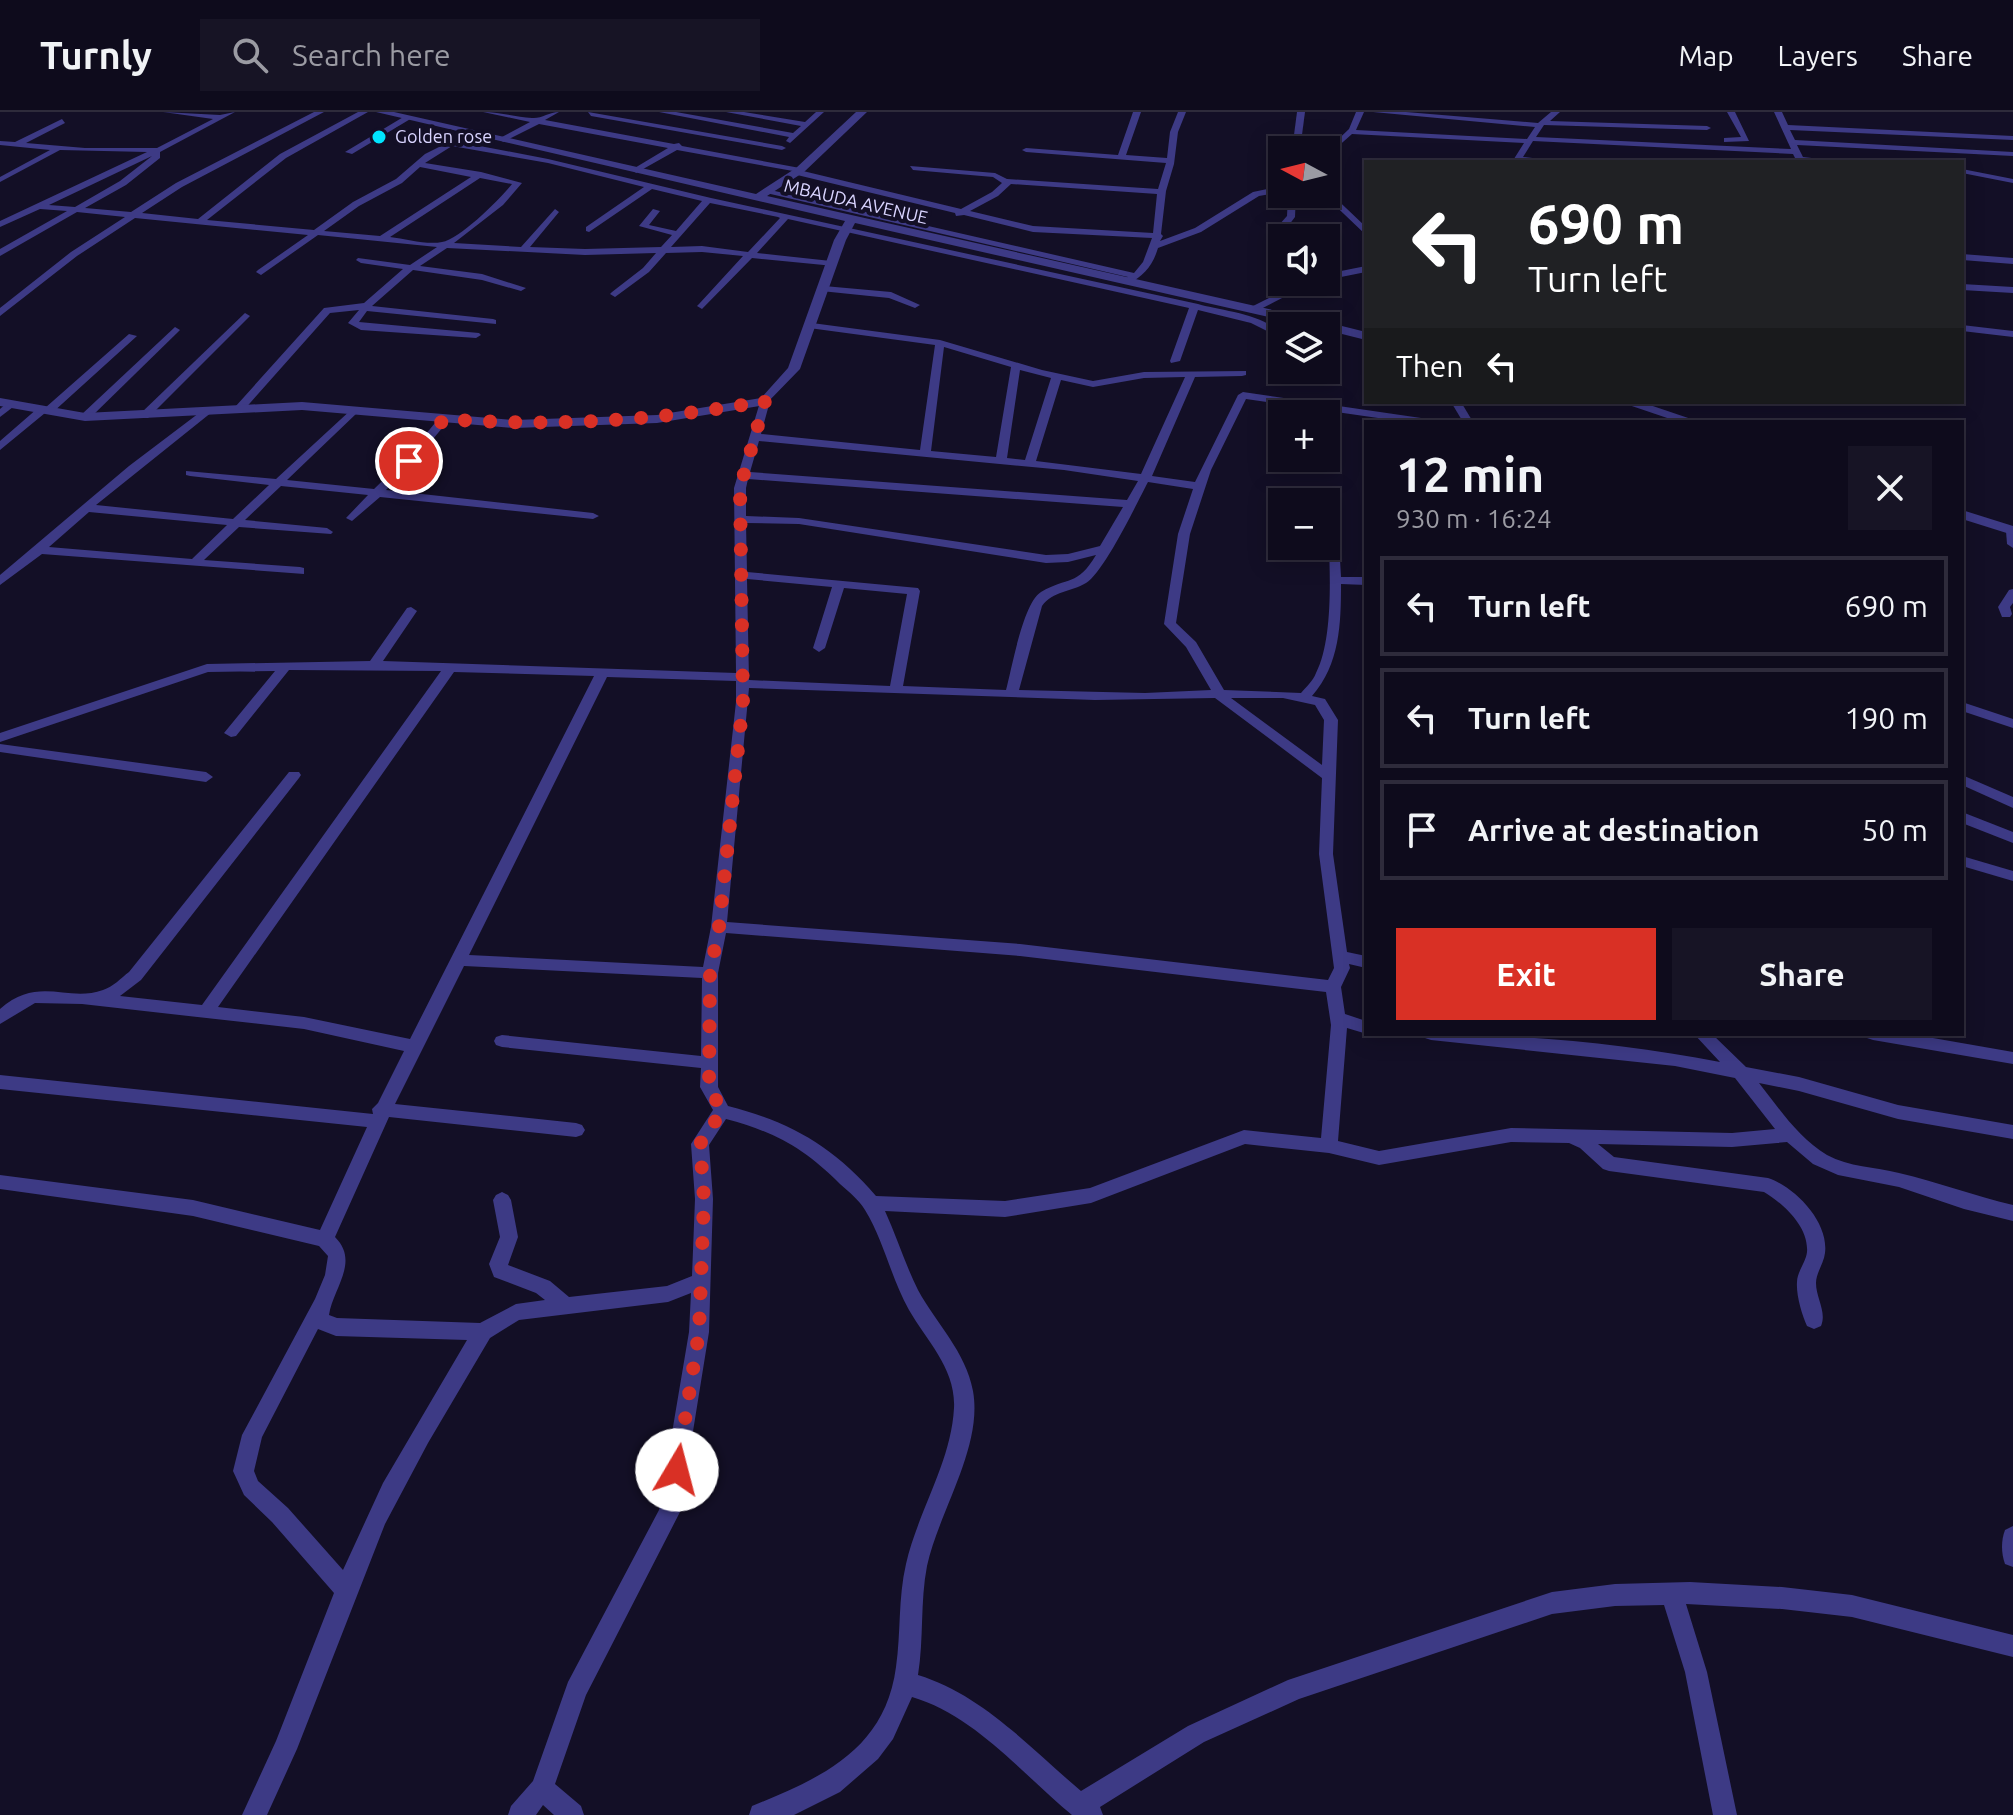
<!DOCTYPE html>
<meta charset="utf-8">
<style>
:root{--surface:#0e0b1c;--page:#171425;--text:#f1f3f6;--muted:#9b9ba3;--line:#2e2b3b;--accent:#d93025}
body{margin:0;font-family:Ubuntu,sans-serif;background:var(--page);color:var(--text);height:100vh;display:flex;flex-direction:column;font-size:30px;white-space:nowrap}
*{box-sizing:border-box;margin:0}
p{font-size:26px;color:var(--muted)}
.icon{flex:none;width:44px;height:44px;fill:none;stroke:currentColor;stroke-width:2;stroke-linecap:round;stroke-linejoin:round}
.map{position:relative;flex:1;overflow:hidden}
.sheet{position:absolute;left:1364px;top:308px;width:600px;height:616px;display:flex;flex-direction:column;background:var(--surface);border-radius:0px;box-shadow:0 4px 20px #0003,0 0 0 2px var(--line)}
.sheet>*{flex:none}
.guide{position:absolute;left:1364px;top:48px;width:600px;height:244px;border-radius:0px;box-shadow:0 4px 20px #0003,0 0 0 2px var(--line);background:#202124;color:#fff;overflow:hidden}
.needle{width:52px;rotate:277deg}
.fabs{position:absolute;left:1268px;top:24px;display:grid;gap:16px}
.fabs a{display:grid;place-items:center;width:72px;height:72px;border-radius:0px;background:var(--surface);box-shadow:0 4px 20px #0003,0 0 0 2px var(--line);font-size:40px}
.pin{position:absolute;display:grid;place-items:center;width:68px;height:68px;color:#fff;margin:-34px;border:4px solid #fff;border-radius:50%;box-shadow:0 2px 8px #0007}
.me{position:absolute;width:88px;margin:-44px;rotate:8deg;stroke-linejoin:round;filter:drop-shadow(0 0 6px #0008)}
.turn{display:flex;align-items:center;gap:28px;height:168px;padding:0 32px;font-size:36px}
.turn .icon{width:104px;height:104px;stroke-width:2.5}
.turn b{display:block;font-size:56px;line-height:68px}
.then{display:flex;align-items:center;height:76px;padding:0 32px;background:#0003;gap:16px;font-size:30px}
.round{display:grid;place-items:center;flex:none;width:84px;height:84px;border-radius:0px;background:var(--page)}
.headline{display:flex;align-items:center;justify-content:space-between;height:136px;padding:0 32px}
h1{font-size:48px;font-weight:700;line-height:60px}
.button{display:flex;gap:16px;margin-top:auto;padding:16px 32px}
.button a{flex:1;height:92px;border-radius:0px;background:var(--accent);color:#fff;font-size:32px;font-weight:700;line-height:92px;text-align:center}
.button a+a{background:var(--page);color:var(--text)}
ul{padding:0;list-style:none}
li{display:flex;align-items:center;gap:24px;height:100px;margin:0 16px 12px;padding:0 16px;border:4px solid var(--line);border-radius:0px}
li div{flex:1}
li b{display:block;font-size:30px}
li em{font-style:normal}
header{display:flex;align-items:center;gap:48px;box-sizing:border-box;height:112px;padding:0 40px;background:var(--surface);border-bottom:2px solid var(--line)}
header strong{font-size:38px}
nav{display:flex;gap:44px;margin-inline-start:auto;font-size:28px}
.search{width:560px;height:72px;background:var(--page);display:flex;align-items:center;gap:20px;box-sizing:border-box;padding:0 28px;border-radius:0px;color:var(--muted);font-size:30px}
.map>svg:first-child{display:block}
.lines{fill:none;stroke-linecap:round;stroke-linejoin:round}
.minor{fill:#3d3a85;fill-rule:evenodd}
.tertiary{fill:#3d3a85;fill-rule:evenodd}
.route{stroke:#d93025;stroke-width:14;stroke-dasharray:0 25.2}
.poi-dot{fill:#00e5ff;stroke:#130f26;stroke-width:3}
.labels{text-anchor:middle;stroke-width:8;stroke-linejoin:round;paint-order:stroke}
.far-poi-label{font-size:18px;fill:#d9d4ff;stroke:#130f26;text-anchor:start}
.far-street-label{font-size:18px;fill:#d9d4ff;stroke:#130f26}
</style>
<header>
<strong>Turnly</strong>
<div class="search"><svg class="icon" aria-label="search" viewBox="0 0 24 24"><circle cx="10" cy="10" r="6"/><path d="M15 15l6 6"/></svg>Search here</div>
<nav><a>Map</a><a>Layers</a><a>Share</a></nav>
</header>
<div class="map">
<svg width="2013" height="1703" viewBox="0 0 2013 1703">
<rect width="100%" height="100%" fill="#130f26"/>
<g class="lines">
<g class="minor">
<path d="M163,0L220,3L235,0L160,40V46L126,73L85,96L131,100L176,71L314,0H324L182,75L142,101L198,107L280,42L358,0H368L286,46L207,108L314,118L353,90L396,67L425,42L457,26L461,28L459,30L548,47L711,86L1198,192C1220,199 1282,203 1282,232L1271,221L1251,211L1198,198L1180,249L1171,251L1170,249L1189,196L788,107L757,141L831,149L836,152L834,154L752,146L702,197L697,194L699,192L743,144L702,140L666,141L649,160L615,185L610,182L612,180L643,156L656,141L585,143L447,136L420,154L482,162L526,176L521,179L482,168L413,158L372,194L493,207L496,208V212L367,199L359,210L479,221L481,223L476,226L361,218L348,211L359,198L330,201L243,299H235V295L324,196L364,191L403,157L361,151L356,148L358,146L410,153L437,135L318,123L261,163L256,160L258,158L308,123L135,106L77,144L0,204V196L71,140L125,105L77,100L0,144V137L67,99L40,97L0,115V109L147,40L60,38L0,70V65L50,38L0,33V29L15,30L62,7L65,11L26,31L85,36H157L213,7ZM452,34L548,51L644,75L586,115V119L589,120L652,77L702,89L676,119L649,113L660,99L653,97L639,114L672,123L661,135L585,137L530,135L559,100L555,97L521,135L454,131L503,93L522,71L481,60L425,51ZM152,44L120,69L75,95L49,93ZM420,55L471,65L380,124L324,119L359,94L402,71ZM480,66L512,72C500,87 460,127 442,130C427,133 406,127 390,125ZM710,91L778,105L780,106L748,140L702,134L671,135Z"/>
<path d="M483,0C500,0 516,5 532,6C541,7 549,0 559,0L545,8L674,32L679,31L682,34L800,56L803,59L961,97L992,80L1002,71L993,65L913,58L910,54L995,61L1007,67L1158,77L1166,51L1026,40L1022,38L1026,36L1118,43L1133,0H1141L1126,43L1167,46L1170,20L1178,0H1186L1178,20L1174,52L1166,79L1161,122L1163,124L1160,129L1195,116L1253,80L1282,74V80L1259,84L1201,120L1158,136C1153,153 1144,164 1128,172L1123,169L1128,165L762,80L766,77L1134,161L1143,150L1152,126L1033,120L964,103L956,104L955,101L793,62V59L677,38L636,61L633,57L668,36L539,12L503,30L500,26L530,10ZM1011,72L1157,82L1153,121L1033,114L970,99L998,84Z"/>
<path d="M588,0L782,34L786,36L782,38L591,4Z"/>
<path d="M659,0H676L793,21L801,14L726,0H744L805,10L816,0H824L790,31L786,29L789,25Z"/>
<path d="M1297,0H1305L1300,38H1292Z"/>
<path d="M1356,0H1364L1356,18L1527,27L1535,15L1373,0H1406L1538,11L1551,0H1560L1550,9L1707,14L1711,16L1707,18L1544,13L1536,25L1791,37L1774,0H1782L1788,13L2013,24V28L1790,18L1795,28L2013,40V44L1797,33L1803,45L1847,50H1797L1793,42L1533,29L1523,45L1567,50H1512L1524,31L1352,22L1326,45V39L1349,17Z"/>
<path d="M1727,0H1735L1749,29L1724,30V26L1741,25Z"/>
<path d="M405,4L412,6L352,42L345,40Z"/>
<path d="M1962,57L2013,67V71L1962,61Z"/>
<path d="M1326,77L1366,115V123L1323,82H1326Z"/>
<path d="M1288,82H1296L1295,105C1272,133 1280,147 1284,178L1301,170H1313L1255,200H1249V196L1275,183L1270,133L1278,114L1287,104Z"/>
<path d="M1962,142L2013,146V152L1962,148Z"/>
<path d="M1366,154V160L1326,168V162Z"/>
<path d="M1962,172L2013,175V181L1962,178Z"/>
<path d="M824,174L891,180L920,193L915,196L889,186L821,179L819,177Z"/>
<path d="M245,201L250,204L148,306H140V302Z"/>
<path d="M812,211L940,228L1042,258L1093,269L1144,260L1246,259V263L1242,264L1195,265L1152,364L1195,370L1238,283L1243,280L1428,307L1433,310H1406L1246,287L1211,358L1190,422L1176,511L1196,530L1224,578L1301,581C1306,575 1313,569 1316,561C1336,522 1329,439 1327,395L1337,393L1341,465H1366V473L1341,472C1341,512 1340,552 1312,584L1325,587L1338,608L1333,742L1347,840L1366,844V856L1349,852L1350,856L1341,875L1345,902L1366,909L1367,922L1347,916L1338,1029L1379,1039L1511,1016L1732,1021L1775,1017L1735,966L1675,954L1431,928L1425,926L1423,922C1521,922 1622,931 1720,950L1694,922H1712L1746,955L1799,965L1898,993L2013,1013V1027L1898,1007L1799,979L1759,971C1779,996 1798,1026 1827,1043C1849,1055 1875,1055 1899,1061C1937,1070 1975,1084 2013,1093V1109L1964,1097L1899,1075L1838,1063L1813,1052L1787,1030L1732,1035L1598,1032L1614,1045L1768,1066C1795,1075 1829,1110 1825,1141C1824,1151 1816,1161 1816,1171C1816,1186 1827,1200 1821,1214L1814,1217L1807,1214C1802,1203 1796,1183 1797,1170C1797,1160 1806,1150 1807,1140C1809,1115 1784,1092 1764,1080L1609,1059L1603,1057L1580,1036L1569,1031L1511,1030L1379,1053L1329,1041L1245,1032L1091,1091L1005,1105L885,1099C897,1125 905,1152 918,1178C936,1211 966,1240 973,1279C983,1335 939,1399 927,1454C920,1490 924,1527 918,1563C983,1583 1030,1636 1081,1679L1188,1614L1288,1568L1552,1480L1615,1472L1690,1470L1782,1475L1852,1483L2013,1523V1545L1852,1505L1782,1497L1686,1492L1707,1560L1737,1703H1713L1685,1560L1664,1493L1615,1494L1552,1502L1299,1587L1204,1630L1100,1695L1103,1703H1072C1022,1662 976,1604 912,1585L893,1627L878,1647L840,1680L794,1703H749L752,1694C821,1666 885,1638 896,1555C901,1521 898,1486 906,1452C918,1399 951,1351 954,1296C956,1257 927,1229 909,1198C891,1166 884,1129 865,1098C859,1088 849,1080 840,1072C804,1036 775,1020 726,1007L709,1033L713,1087L709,1220L680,1400L586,1583L555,1672L581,1694L584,1703H554L543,1693L536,1703H508L511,1694L533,1669L568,1570L659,1398L689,1220L691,1181L668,1190L519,1208L490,1226L428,1331L385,1412L297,1637L267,1703H242L276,1629L334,1481L272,1410L244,1383L233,1359L242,1323L315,1187L325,1163L328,1144L319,1134L193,1104L0,1077V1063L193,1088L320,1118L367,1015L0,977V963L373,1002L372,997L378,991L404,939L304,917L82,892L35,891L0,912V897C39,863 67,891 103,878C113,875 121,866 129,860L289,660H299L301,663L299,666L141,868L120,884L202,893L441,559L289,558L236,624L231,625L224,621L275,559L208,560L0,630V621L207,552L370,549L407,496L411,495L417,499L383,549L736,561L734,376L761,287L770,289L761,322L920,338L935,233L809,216V212ZM944,235L1011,255L996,345L931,339ZM1020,258L1051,266L1025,348L1007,346ZM1185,265L1141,362L1036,349L1061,268L1093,275L1144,266ZM759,329L1064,358L1138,369L1127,388L750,360ZM748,367L1123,395L1100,434L1068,442L1046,443L799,406L746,404V376ZM1148,370L1193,377L1178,422L1164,512L1186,535L1211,578L1145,581L1019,578L1042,494C1053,479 1071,480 1086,471C1104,460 1136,393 1148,370ZM746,411L799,412L1046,451L1068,450L1096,443C1077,475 1068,464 1041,480C1023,491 1012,556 1006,578L903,574L920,479L918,476L747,460ZM747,467L832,475L813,536L819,540L825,536L844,476L907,482L890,574L749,568ZM454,560L594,564L410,927L304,905L218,895ZM607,565L736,569V590L711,815L703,855L469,843ZM749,576L1095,588L1215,586L1322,666L1319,742L1334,856L1328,868L1020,832L727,810ZM1231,586H1283L1315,593L1324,608L1322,653ZM726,821L1020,844L1326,880L1331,913L1321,1026L1244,1018L1090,1076L1005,1089L876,1084C833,1034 790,1010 728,994L718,975V861ZM464,854L702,866L701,944L502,923L496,925L494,929L496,933L502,935L701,956L700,975L713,998L691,1032L695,1087L692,1164L667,1174L569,1185L550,1169L508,1153L518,1125L511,1088L508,1083L502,1080L496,1083L493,1088L500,1125L489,1152L494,1165L536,1181L545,1188L516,1192L480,1211L337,1206L329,1203C333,1176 360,1150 335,1125L389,1005L576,1025L582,1023L585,1018L582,1013L576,1011L395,992ZM318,1217L336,1224L467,1228L383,1371L343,1458L288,1396L258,1369L254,1359L262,1325Z"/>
<path d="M1962,213L2013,219V225L1962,219Z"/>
<path d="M175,215L180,218L178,220L89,307H81V303Z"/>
<path d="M129,222L137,224L52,301H45L0,338V329L38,296H45Z"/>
<path d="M8,290L17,292L0,305V297Z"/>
<path d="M1451,290H1461L1473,310H1463Z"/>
<path d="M353,296L358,299L357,301L287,368L374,377L405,347L440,305H448V309L413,351L386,378L593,401L599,404L593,407L380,385L352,409L346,406L368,383L281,374L245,408L327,416L333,420L331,422L239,415L204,448L300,455L304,456V462L42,442L0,473V463L129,354L203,298L212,300L96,393L233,407L269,373L190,364L186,363V359L276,367ZM89,400L227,413L192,447L49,435Z"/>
<path d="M2012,415L2013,416V436L2007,432L2006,419Z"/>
<path d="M2013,477V491L2010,495L2012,502L2010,505H2002L1998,495L2009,478Z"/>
<path d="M1962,590L2013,607V616L1962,599Z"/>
<path d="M0,632L206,660L213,665L206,670L0,640Z"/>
<path d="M1962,663L2013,685V696L1962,673Z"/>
<path d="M1962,700L2013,720V731L1962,711Z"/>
<path d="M1962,744L2013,759V769L1962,754Z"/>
<path d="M1865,922H1910L2013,940V952L1873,928L1867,926Z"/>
<path d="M2013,1414V1455L2005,1452C2001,1441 2001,1428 2005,1418Z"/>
</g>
<g class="tertiary">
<path d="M376,0H394L756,82L796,56L856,0H867L804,60L767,84L1326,210L1366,220V228L1326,218V214H1308L855,111L846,128L800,257L765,293L657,311L514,316L302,298L85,309L0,294V286L85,301L302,290L514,308L657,303L761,286L788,256L834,128L845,109Z"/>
<path d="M1620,290H1641L1700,310H1679Z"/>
<path d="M1962,398L2013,414V423L1962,407Z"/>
</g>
</g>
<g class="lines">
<path class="route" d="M409,349L444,307C552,315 657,309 765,289L740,376L743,590L719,815L710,861L709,975L722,999L700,1032L704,1087L699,1220L677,1358"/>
</g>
<circle class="poi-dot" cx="379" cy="25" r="8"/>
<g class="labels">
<g class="far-poi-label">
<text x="395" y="31">Golden rose</text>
</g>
<g class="far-street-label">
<text transform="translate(856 90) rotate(13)" y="6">MBAUDA AVENUE</text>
</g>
</g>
</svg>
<div class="fabs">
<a><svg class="needle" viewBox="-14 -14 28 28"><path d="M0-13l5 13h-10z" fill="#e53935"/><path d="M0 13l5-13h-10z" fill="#9b9ba3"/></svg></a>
<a><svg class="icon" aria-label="sound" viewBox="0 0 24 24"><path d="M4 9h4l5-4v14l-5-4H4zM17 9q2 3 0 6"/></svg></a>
<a><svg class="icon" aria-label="layers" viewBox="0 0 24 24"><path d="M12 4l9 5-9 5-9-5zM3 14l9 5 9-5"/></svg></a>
<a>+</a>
<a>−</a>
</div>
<div class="pin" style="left:409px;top:349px;background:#d93025"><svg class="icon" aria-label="arrive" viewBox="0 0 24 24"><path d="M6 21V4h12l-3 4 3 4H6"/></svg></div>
<svg class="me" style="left:677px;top:1358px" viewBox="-20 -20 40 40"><circle r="19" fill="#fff"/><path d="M0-13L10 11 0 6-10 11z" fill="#d93025"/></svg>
<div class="guide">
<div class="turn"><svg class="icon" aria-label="left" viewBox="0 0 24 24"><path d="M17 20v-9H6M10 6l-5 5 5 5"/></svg><div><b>690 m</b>Turn left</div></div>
<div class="then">Then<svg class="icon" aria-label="left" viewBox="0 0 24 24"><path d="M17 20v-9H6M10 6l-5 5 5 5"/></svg></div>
</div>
<section class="sheet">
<div class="headline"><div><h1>12 min</h1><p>930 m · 16:24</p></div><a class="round"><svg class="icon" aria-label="close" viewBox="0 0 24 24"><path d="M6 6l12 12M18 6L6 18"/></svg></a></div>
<ul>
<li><svg class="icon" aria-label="left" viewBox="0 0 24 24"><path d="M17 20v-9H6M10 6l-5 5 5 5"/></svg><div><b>Turn left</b></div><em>690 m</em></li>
<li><svg class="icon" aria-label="left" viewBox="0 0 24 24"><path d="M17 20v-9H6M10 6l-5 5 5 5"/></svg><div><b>Turn left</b></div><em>190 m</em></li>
<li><svg class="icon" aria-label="arrive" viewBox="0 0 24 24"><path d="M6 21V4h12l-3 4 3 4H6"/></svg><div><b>Arrive at destination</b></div><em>50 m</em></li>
</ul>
<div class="button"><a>Exit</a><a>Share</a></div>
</section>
</div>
